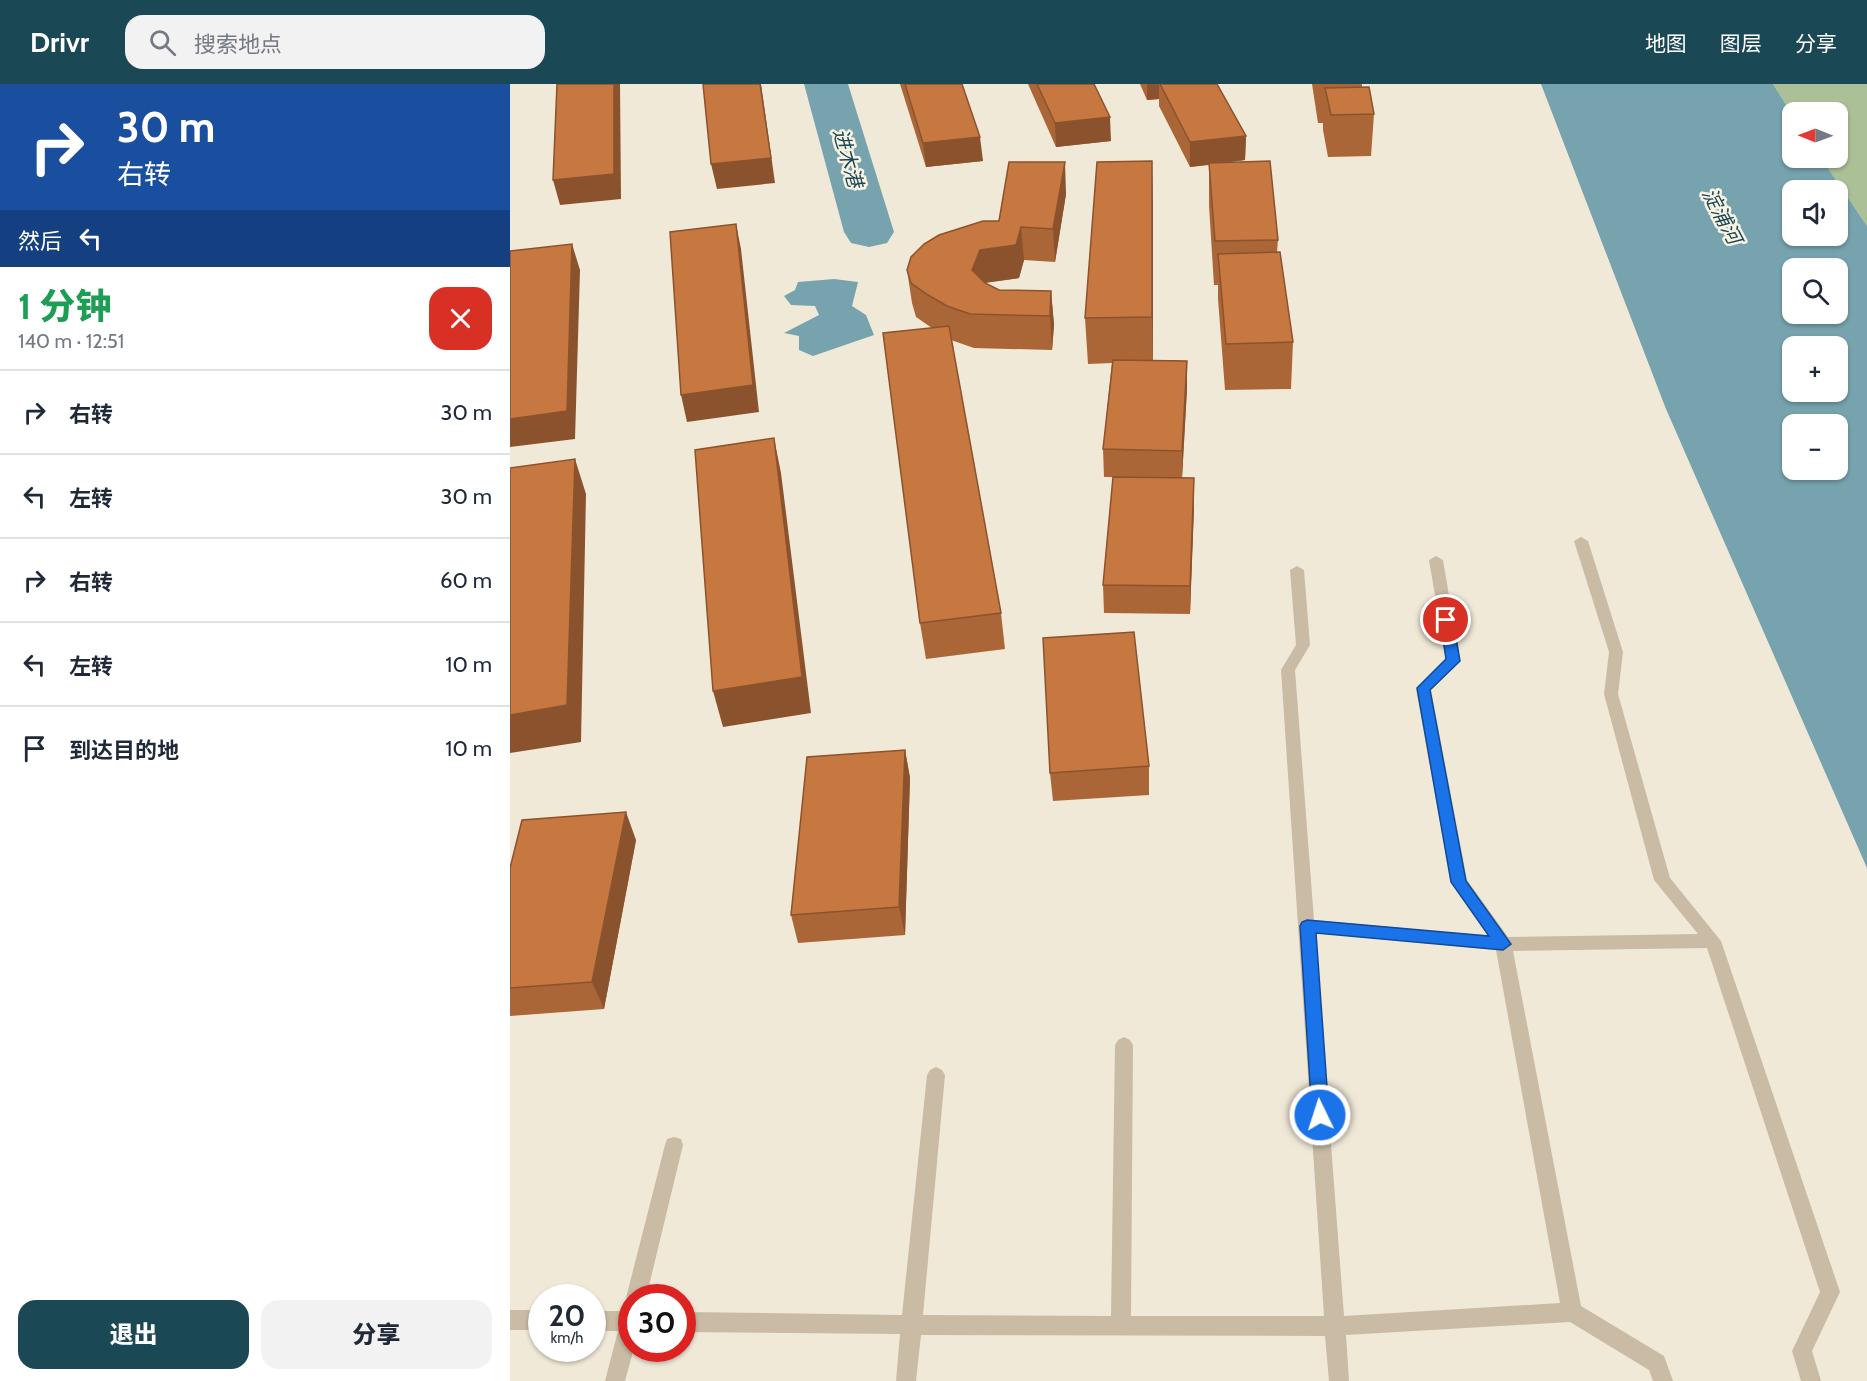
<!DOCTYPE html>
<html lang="zh">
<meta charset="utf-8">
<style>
:root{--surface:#fff;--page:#f2f2f3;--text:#1f2937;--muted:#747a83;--line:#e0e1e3;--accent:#1b4855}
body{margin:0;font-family:Cabin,"Noto Sans SC",sans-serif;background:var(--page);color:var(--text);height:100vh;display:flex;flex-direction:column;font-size:22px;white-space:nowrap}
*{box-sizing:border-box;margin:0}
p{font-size:20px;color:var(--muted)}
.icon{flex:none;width:33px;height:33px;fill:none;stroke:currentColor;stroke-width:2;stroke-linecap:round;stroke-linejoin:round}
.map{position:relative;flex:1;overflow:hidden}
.sheet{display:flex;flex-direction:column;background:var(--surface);width:510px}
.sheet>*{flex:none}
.guide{background:#1a4fa0;color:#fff;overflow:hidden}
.needle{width:39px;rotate:271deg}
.buttons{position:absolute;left:1272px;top:18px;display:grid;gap:12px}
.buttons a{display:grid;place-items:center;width:66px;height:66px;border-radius:12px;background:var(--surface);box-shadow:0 2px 4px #0004;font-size:30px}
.speed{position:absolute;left:18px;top:1200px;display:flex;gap:12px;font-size:30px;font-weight:700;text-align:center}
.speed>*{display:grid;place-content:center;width:78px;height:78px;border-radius:50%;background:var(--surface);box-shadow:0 2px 4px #0004;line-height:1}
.speed small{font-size:15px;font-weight:400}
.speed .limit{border:9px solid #d22;background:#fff;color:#111}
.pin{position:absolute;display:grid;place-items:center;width:51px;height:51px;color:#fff;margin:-26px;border:3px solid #fff;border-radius:50%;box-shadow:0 2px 6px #0007}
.me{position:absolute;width:66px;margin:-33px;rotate:356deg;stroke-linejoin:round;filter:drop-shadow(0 0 4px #0008)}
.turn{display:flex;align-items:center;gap:21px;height:126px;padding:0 18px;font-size:27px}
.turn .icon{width:78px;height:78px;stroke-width:2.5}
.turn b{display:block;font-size:42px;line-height:51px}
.then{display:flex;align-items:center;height:57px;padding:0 18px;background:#0003;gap:12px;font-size:22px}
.round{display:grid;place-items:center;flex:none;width:63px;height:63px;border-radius:18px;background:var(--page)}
.overview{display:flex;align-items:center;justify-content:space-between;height:102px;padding:0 18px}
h1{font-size:36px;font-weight:800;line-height:45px;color:#1e9e55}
.cta{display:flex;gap:12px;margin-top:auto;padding:12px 18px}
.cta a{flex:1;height:69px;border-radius:18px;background:var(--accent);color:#fff;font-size:24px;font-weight:800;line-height:69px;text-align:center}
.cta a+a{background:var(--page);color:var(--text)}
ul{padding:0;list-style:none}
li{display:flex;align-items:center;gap:18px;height:84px;padding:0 18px;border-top:2px solid var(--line)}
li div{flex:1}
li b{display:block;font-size:22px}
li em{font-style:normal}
header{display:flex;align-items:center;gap:36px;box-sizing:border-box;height:84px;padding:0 30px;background:var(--accent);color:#fff}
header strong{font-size:28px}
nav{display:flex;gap:33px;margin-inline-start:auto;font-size:21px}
.search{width:420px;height:54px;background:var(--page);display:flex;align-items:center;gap:15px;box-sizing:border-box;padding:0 21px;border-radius:18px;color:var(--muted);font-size:22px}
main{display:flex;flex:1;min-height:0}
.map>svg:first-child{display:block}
.green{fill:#acc098}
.water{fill:#77a3ae;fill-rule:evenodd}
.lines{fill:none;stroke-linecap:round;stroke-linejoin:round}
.river{fill:#77a3ae;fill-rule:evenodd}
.street{fill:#c9bba4;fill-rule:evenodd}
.wall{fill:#ab6637}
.shaded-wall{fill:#8b532d}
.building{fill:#c77740;stroke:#8b532d;stroke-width:1.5}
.route{fill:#1a73e8;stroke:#114b97;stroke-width:1.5}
.labels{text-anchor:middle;stroke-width:5;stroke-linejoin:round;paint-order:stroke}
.far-water-label{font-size:20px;font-style:italic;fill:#1b4855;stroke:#f9f3e4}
</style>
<header>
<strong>Drivr</strong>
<div class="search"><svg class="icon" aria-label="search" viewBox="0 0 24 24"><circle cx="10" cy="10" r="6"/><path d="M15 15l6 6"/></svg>搜索地点</div>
<nav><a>地图</a><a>图层</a><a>分享</a></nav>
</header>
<main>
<section class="sheet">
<div class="guide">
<div class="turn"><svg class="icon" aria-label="right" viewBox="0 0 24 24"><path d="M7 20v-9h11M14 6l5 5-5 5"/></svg><div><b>30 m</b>右转</div></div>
<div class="then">然后<svg class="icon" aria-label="left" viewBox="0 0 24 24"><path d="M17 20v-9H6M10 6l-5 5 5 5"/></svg></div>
</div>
<div class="overview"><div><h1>1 分钟</h1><p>140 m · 12:51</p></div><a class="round" style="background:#d93025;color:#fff"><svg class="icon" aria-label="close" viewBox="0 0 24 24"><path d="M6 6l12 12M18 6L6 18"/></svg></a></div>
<ul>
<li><svg class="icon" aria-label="right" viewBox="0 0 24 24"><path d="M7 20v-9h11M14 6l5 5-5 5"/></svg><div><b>右转</b></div><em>30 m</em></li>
<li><svg class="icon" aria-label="left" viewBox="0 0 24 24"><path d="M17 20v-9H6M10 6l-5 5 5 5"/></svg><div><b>左转</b></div><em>30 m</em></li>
<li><svg class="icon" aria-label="right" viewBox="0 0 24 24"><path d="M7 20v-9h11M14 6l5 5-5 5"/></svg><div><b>右转</b></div><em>60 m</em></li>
<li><svg class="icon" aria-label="left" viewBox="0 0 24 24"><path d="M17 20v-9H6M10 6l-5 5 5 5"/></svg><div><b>左转</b></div><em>10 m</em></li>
<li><svg class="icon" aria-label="arrive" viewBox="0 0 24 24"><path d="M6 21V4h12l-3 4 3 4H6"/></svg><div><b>到达目的地</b></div><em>10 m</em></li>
</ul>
<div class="cta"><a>退出</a><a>分享</a></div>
</section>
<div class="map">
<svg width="1357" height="1297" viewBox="0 0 1357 1297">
<rect width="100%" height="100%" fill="#f1e9d8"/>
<path class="green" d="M1263,0H1357V142L1311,74H1328V28L1282,30Z"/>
<g class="water">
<path d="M1031,0H1263L1282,30V74H1311L1357,142V784L1156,325ZM1282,106H1328V152H1282ZM1282,184H1328V230H1282ZM1282,262H1328V308H1282ZM1282,340H1328V386H1282Z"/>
<path d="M324,195L348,198L342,222L356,231L364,251L303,272L289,266V252L274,249L309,231L305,222L281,221L274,212L285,206L288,198Z"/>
</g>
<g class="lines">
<path class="river" d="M294,0H338L384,148L377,159L359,163L341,159L334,148Z"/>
<g class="street">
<path d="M1071,453L1078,457L1113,568L1108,610L1160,794L1211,857L1330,1208L1302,1267L1311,1297H1291L1282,1267L1310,1208L1197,864L1003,867L1071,1222L1154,1272L1163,1297H1143L1139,1286L1060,1238L836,1251L839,1297H819L815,1252L411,1251L406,1297H386L390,1250L172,1248V1228L392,1231L417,991L420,986L426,983L432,986L435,991L413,1231L601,1232L605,961L608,956L614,953L620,956L623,961L621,1232H814L771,586L786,561L780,486L787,482L794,486L800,561L785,586L804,836L978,852L941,798L906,605L936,576L919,476L926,472L933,476L950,577L921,606L957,796L998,853L1188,850L1144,796L1094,610L1099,568L1064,457ZM805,849L986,866L1050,1219L834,1232Z"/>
<path d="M164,1053L171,1055L173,1061L136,1214H122V1222L116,1214L155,1061L157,1055Z"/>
<path d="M122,1222V1264H124L115,1297H95L108,1247H82V1227H114Z"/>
<rect x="0" y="1226" width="32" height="20"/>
</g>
</g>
<g class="wall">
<path d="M390,0H452L473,77L416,83Z"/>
<path d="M518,0H584L601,57L546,63Z"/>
<path d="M630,0H707L736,52L735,76L720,78L768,156L767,168L783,258L781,305L715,306L708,215V201H704L699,122V81L680,83L649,22V15L637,16Z"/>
<path d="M802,0H852V3L864,30L861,72L818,73L813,46V39H808Z"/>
<path d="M556,110L545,178L514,176L509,194L475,199L489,206L541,207L544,241L542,266L464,264L441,256L491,529L495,565L416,575L410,539L422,244L406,233L402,219L397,186L489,137Z"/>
<path d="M643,120V276L677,277V304L672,394L594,393L593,365L602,279L578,280L575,234Z"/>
<path d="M684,394V422L680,530L594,529L593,501Z"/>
<path d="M395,666L400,694L395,851L288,859L281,831Z"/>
<path d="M639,682V711L543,717L540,689Z"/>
<path d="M126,756L94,925L0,932V784Z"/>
</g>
<g class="shaded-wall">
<path d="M104,0H110L111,115L50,121L43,96Z"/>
<path d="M250,0H251L265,99L207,105L201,80Z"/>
<path d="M637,0H649V15L637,16Z"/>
<path d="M600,33L601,57L546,63L545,39Z"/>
<path d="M736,52L735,76L680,83V58Z"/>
<path d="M470,53L473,77L416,83L413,59Z"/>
<path d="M642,77L643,120V279L642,233Z"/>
<path d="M555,78L556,110L545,178L543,145Z"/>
<path d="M226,140L231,165L249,328L177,338L171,311Z"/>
<path d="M511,143L514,176L509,194L473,199L462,186L470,166Z"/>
<path d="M62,160L70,186L65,355L0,363V335Z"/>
<path d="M541,207L544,241L542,266L540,232Z"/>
<path d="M677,277V304L672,394V367Z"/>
<path d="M264,354L271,389L301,629L213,643L203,607Z"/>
<path d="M65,375L76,410L71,658L0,669V631Z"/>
<path d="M684,394V422L680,530V502Z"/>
<path d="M395,666L400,694L395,851L389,823Z"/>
<path d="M116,728L126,756L94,925L82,898Z"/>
</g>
<g class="building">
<path d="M47,0H104V90L43,96Z"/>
<path d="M193,0H250L261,74L201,80Z"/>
<path d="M395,0H452L470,53L413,59Z"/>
<path d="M527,0H584L600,33L545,39Z"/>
<path d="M650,0H707L736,52L680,58Z"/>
<path d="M859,3L864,30L821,31L815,4Z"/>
<path d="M642,77V233L575,234L587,78Z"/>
<path d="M760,77L768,156L705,157L699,79Z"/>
<path d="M499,78H555L543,145L511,143L506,161L470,166L462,186L475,199L489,206L541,207L540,232L460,230L437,222L418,211L401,199L397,186L401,173L414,160L429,151L473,137H489Z"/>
<path d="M226,140L243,301L171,311L160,148Z"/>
<path d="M62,160L57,327L0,335V167Z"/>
<path d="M770,168L783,258L716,260L708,170Z"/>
<path d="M439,242L491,529L410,539L373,249Z"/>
<path d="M603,276L677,277L672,367L593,365Z"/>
<path d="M264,354L292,593L203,607L185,366Z"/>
<path d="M65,375L57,621L0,631V384Z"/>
<path d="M603,393L684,394L680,502L593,501Z"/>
<path d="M624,548L639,682L540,689L533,554Z"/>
<path d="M395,666L389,823L281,831L297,673Z"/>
<path d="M116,728L82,898L0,904V784L12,736Z"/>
</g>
<path class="route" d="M936,532L943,536L950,577L920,606L956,797L1001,860L993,866L806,849L819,1031L816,1036L810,1038L804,1036L802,1031L790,842L792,838L797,836L979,852L941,798L907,604L936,575L930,536Z"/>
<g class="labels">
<g class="far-water-label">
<text transform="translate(338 74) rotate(74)" y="7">进木港</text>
<text transform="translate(1212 132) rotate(62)" y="7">淀浦河</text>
</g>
</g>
</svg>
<div class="buttons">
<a><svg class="needle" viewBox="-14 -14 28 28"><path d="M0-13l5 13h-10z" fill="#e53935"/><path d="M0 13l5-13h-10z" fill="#747a83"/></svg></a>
<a><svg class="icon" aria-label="sound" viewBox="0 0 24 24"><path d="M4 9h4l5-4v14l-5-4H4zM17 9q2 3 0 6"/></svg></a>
<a><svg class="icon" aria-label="search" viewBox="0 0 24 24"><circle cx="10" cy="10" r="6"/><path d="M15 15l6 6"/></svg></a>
<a>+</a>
<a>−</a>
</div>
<div class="speed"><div>20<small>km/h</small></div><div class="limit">30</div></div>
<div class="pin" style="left:936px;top:536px;background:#d93025"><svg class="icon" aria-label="arrive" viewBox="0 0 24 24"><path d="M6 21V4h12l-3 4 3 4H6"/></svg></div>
<svg class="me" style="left:810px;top:1031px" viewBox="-20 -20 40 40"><circle r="17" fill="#1a73e8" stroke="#fff" stroke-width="3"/><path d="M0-11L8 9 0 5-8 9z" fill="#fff"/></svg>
</div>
</main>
